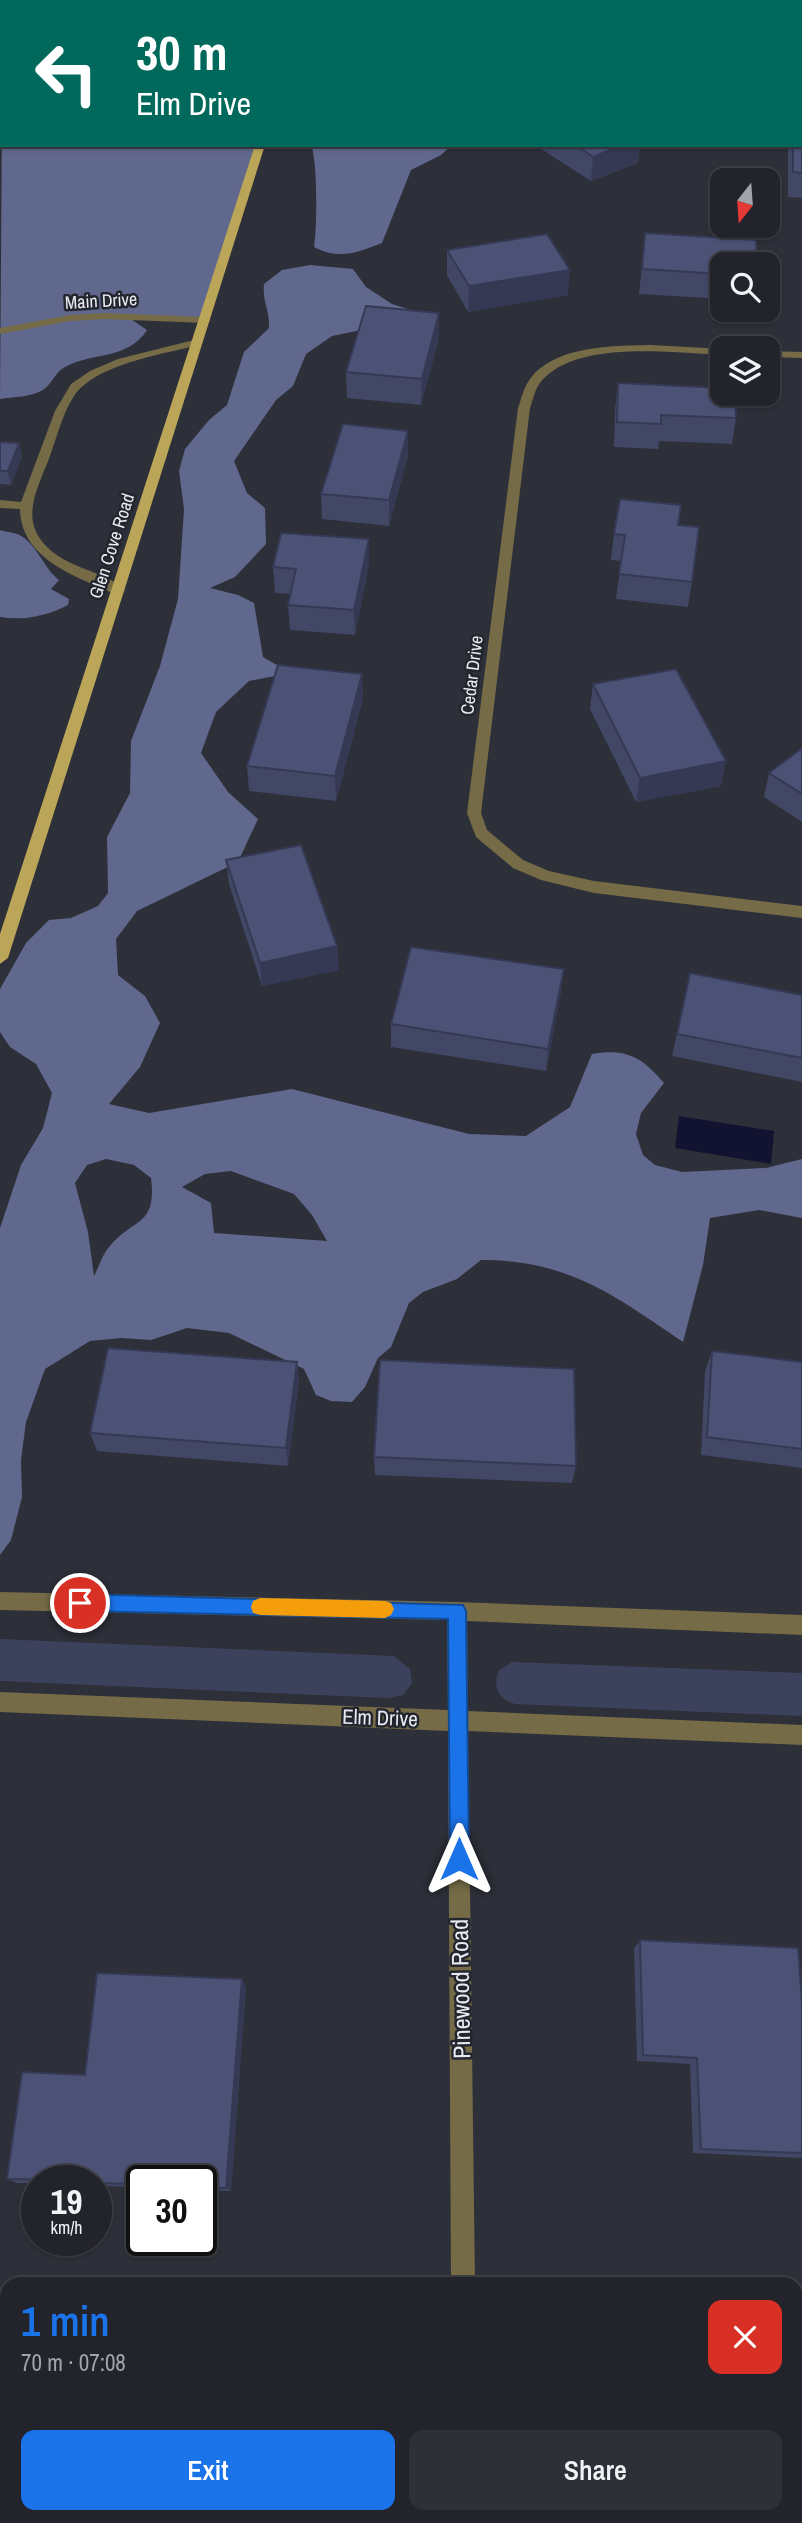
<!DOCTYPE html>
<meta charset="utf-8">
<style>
:root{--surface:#22232b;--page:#2e2f37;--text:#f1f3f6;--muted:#a2a4a9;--line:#3f4047;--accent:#1a73e8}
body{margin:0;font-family:"Archivo Narrow",sans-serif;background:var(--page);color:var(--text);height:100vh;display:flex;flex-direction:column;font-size:26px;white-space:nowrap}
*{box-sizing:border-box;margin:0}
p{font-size:23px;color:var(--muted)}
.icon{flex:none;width:38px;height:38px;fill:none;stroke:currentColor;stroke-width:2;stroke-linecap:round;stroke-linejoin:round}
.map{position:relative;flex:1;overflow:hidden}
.sheet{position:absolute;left:0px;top:2277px;width:803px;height:247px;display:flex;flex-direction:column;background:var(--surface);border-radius:21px 21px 0 0;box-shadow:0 2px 5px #0004,0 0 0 2px var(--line)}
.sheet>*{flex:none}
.banner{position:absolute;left:0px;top:0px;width:803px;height:147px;box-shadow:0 2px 5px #0004,0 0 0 2px var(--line);background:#00695c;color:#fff;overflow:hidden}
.needle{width:46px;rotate:197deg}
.controls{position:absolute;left:710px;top:168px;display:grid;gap:14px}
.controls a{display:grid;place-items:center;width:70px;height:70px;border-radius:14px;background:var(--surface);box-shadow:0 2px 5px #0004,0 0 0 2px var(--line);font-size:35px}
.speed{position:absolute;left:21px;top:2165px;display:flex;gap:14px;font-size:35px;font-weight:700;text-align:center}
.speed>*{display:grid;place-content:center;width:91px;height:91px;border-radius:50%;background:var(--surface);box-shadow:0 2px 5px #0004,0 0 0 2px var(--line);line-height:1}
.speed small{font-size:18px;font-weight:400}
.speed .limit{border:4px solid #111;border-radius:10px;background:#fff;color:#111}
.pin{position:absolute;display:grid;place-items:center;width:60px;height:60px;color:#fff;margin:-30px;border:4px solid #fff;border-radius:50%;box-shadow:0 2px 7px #0007}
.me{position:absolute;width:77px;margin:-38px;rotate:0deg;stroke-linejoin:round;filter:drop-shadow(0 0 5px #0008)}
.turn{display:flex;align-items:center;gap:24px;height:147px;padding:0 21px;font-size:32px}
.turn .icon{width:91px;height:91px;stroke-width:2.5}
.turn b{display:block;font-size:49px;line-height:60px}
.round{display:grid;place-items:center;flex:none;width:74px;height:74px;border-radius:14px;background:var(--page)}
.overview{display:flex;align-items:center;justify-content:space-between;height:119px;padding:0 21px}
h1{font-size:42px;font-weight:600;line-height:52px;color:var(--accent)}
.button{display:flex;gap:14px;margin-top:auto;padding:14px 21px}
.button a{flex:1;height:80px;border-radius:14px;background:var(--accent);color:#fff;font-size:28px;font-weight:600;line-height:80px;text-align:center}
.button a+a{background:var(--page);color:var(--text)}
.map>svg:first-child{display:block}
.green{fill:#3d425c}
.forest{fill:#61688d;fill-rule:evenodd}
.water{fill:#111331}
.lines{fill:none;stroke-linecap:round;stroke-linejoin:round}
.minor{fill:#756b47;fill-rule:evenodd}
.major{fill:#baa558;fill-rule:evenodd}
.wall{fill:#414765}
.shaded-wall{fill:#353953}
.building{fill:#4c5276;stroke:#353953;stroke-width:2}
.route{fill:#1a73e8;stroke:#114b97;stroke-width:2}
.slow{fill:#f59e0b}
.labels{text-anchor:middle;stroke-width:5;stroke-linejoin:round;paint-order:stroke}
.far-street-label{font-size:18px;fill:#e9ebf2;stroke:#23252f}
.street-label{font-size:21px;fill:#e9ebf2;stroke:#23252f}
.near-street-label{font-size:24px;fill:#e9ebf2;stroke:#23252f}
</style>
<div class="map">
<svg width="802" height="2523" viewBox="0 0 802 2523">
<rect width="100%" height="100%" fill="#2d2f39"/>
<g class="green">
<path d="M0,1639L394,1656L410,1669L412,1683L403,1695L388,1698L0,1681Z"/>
<path d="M512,1662L802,1673V1716L515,1704C498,1699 492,1686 499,1670Z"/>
</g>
<g class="forest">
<path d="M42,0H301L300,2Z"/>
<path d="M2,115V145H260L205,320L128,317L147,330C128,360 93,352 65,367C55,372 52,384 43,390C32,397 12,397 0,399Z"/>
<path d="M311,145H452L441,155L411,170L382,243C356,253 339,260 314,247C317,229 318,162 311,145Z"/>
<path d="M310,265L353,269L366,287L392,304L429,316L332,336L306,354L293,386L276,400L234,461L247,493L265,508L266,544L235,577L210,588L238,595L254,603L263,657L291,673L249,681L216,712L201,753L228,792L258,819L238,862L137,911L116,939L118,975L145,996L160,1023L140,1067L109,1104L149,1113L292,1089L469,1134L526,1136L570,1107L592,1054C626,1048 642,1057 664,1083L641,1113L636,1134L643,1155L655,1165L682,1172L766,1168L802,1159V1218L759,1210L710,1218L703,1265L683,1342C614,1295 568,1260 481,1260L457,1279L423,1292L409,1303L391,1347L378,1358L365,1387L352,1402L331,1401L316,1395L304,1369L229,1333L187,1328L151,1340L121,1338L90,1341L45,1369L26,1422L21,1460L22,1497L11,1540L0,1555V1228L21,1165L43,1128L52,1093L36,1064L10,1047L0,1032V989L26,943L49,920L71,918L98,906L108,893L107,837L130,793L131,741L160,666L178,599L184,509L179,471L185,449L209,420L227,405L244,352L269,328C270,310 262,302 264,284L282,270ZM106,1159L134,1165L151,1178C157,1227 134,1217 109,1247C102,1255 99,1267 94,1276L88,1232L75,1183L87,1165ZM231,1171L294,1194L312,1215L327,1241L214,1233L211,1203L182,1187L205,1174Z"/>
<path d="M0,530C5,532 12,532 17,534C36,541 43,568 59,580L51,589L69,599L68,605C47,616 24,621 0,617Z"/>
</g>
<path class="water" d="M679,1116L774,1131L771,1164L675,1148Z"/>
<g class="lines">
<g class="minor">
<rect x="598" y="0" width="10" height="2"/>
<path d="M105,313L205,317L211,320L205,323L105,319L70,321L0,334V328L70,315Z"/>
<path d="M198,339L202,340V344C166,354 97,363 74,396C60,417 55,447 44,471C36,491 25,516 39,537C59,569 104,569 125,590L123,593H113C75,576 21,559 20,509L0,508V500L21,502L55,411L71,384L90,371L118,359Z"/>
<path d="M651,345L723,349V355C673,353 574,339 540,383C535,389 533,400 530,408L481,813L487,830L523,860L549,871L594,881L802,906V918L594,893L541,880L513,868L476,837L467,813L518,408C521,400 523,390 528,382C552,345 612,346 651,345Z"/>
<path d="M768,351L802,352V358L768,357Z"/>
<path d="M0,1592L457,1602L802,1615V1635L467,1621L468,1711L802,1725V1745L468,1731L475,2284H451L448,1731L0,1712V1692L448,1710L447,1620L0,1610Z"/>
<path d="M452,2516H478L479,2523H453Z"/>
</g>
<g class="major">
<path d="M296,0H306L295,2Z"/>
<path d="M255,145H265L8,958L0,964V934Z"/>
</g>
</g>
<g class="wall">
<path d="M0,0H29L30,2H2V35L0,34Z"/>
<rect x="430" y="0" width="90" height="2"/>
<path d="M802,115V198L788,197V145H802Z"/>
<path d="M535,145H640L638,163L591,181Z"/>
<path d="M645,233L723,264V299L639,294Z"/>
<path d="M447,250L568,295L468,312L447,275Z"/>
<path d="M439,313V338L421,405L347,398L346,372Z"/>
<path d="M618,383L736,418L732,444L659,441L658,449L614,447L615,409Z"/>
<path d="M408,431V456L389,526L322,519L321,494Z"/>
<path d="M0,442L19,443L22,457L11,485L0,484Z"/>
<path d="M678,525L692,582L688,607L616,599L621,561L611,560L614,534Z"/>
<path d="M369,564L355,635L290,630L288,605L291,594L275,593L273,567Z"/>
<path d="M362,674L363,699L336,801L249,791L247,766Z"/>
<path d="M593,684L721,786L636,802L590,709Z"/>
<path d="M802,748V822L764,797L769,773Z"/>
<path d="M226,860L337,946L339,970L262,986L229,884Z"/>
<path d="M690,973L802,995V1082L672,1056Z"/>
<path d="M561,992L546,1071L391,1047V1024Z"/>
<path d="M712,1351L802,1362V1468L701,1455L705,1371Z"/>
<path d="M297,1362L299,1381L288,1466L97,1451L90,1433Z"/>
<path d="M374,1457L576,1466L572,1483L375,1475Z"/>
<path d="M640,1940L802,2002V2158L693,2153L690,2064L637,2061L634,1949Z"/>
<path d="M246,1987L231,2191L201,2190V2180H142V2187L96,2186V2180H37V2183H17L7,2179L85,2075Z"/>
<path d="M796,2359H802V2523H723L722,2516H796Z"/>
</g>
<g class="shaded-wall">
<path d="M14,0H29L30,2H12Z"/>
<path d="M623,145H640L638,163L591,181L593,157Z"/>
<path d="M570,270L568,295L468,312L469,286Z"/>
<path d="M439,313V338L421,405L422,379Z"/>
<path d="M408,431V456L389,526V500Z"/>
<path d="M19,443L22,457L11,485L8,471Z"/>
<path d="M369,539V564L355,635L354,610Z"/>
<path d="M362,674L363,699L336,801L335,776Z"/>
<path d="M726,761L721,786L636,802L640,778Z"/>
<path d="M337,946L339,970L262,986L260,963Z"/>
<path d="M564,969L561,992L546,1071L548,1049Z"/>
<path d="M297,1362L299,1381L288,1466L286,1448Z"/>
<path d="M242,1979L246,1987L231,2191L226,2188Z"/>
<path d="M221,2516H225V2523H220Z"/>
</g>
<g class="building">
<path d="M0,0H14L12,2H2V11H0Z"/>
<path d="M802,115V173L793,172V145H802Z"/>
<path d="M576,145H623L593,157Z"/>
<path d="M645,233L756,240V264H723V274L642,269Z"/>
<path d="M547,234L570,270L469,286L447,250Z"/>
<path d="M366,306L439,313L422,379L346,372Z"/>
<path d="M618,383L723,388V394H735L736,418L661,415V424L617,422Z"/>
<path d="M343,424L408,431L389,500L321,494Z"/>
<path d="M0,442L19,443L8,471H0Z"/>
<path d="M620,499L681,505L678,525L699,527L692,582L619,574L625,535L614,534Z"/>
<path d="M281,533L369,539L354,610L288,605L296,569L273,567Z"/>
<path d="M278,665L362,674L335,776L247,766Z"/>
<path d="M676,669L726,761L640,778L593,684Z"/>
<path d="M802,748V794L769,773Z"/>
<path d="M301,845L337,946L260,963L226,860Z"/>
<path d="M411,947L564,969L548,1049L391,1024Z"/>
<path d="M690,973L802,995V1058L677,1034Z"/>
<path d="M108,1348L297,1362L286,1448L90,1433Z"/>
<path d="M712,1351L802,1362V1449L707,1437Z"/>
<path d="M380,1360L574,1369L576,1466L374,1457Z"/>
<path d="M640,1940L798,1948L802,2002V2153L701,2149L697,2058L643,2055Z"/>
<path d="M97,1973L242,1979L226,2188L201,2187V2180H142V2184L96,2183V2180L7,2179L22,2072L85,2075Z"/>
<path d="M796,2360H802V2523H731V2516H796Z"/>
<path d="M68,2516H221L220,2523H67Z"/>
</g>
<path class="route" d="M80,1594L463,1605L466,1611L469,1859L466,1866L459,1869L452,1866L450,1859L448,1619L80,1611L74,1609L72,1603L74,1597Z"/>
<path class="slow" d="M260,1598L385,1601L391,1603L394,1609L391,1615L385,1618L260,1615L253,1613L251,1607L253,1601Z"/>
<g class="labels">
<g class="far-street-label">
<text transform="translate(101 301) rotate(-3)" y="6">Main Drive</text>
<text transform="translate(112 546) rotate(-72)" y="6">Glen Cove Road</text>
<text transform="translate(472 675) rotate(-83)" y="6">Cedar Drive</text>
</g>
<g class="street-label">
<text transform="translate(380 1718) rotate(2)" y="7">Elm Drive</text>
</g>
<g class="near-street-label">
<text transform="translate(461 1989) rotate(-91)" y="8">Pinewood Road</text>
</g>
</g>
</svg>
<div class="controls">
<a><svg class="needle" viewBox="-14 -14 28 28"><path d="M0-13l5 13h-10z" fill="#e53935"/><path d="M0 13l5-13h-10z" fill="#a2a4a9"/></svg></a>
<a><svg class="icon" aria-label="search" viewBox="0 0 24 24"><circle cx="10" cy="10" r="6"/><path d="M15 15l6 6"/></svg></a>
<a><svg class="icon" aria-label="layers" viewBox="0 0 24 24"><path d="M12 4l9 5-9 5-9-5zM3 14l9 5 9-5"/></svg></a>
</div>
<div class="speed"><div>19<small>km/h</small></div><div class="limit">30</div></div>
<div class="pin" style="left:80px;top:1603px;background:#d93025"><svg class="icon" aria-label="arrive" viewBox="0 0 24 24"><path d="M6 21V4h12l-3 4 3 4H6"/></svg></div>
<svg class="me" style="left:459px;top:1859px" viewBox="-20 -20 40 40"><path d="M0-17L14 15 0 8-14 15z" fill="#1a73e8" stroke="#fff" stroke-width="4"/></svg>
<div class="banner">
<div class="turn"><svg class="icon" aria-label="left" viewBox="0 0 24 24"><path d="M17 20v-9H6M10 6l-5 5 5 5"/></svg><div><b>30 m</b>Elm Drive</div></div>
</div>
<section class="sheet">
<div class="overview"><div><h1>1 min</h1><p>70 m · 07:08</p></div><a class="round" style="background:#d93025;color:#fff"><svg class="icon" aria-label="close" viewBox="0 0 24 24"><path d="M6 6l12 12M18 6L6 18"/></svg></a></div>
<div class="button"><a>Exit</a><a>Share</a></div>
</section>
</div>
